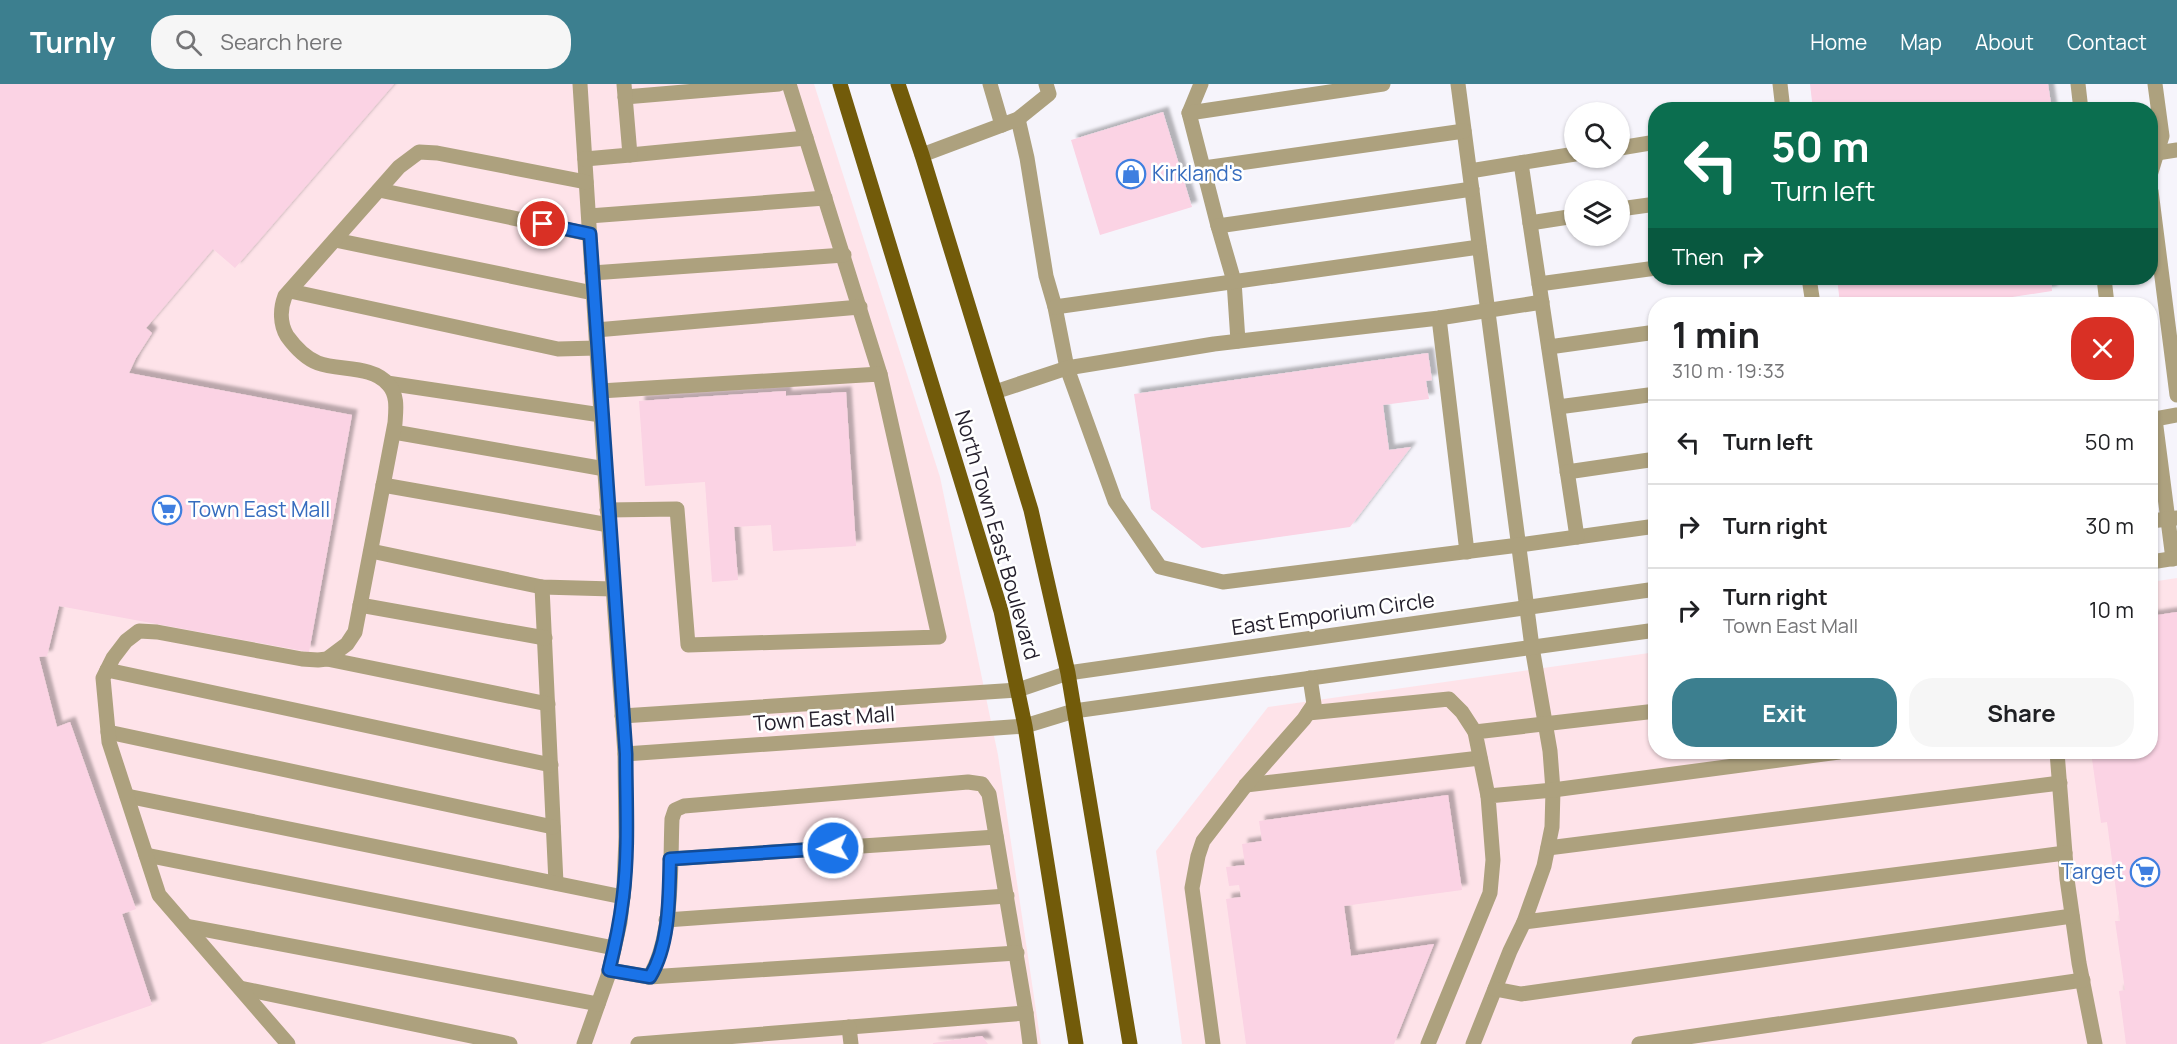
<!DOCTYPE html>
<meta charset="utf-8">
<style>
:root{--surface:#fff;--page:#f6f6f6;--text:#202124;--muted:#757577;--line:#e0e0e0;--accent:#3c7f8f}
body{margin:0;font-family:Manrope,sans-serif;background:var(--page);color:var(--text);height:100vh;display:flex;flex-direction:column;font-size:22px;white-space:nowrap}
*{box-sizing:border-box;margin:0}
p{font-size:20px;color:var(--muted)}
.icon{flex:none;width:33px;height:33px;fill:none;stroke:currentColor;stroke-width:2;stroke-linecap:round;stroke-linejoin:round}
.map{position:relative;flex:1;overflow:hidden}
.panel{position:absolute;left:1648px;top:213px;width:510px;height:462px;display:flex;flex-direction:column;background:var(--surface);border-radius:24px;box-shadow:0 2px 4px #0004}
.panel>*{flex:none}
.top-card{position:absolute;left:1648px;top:18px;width:510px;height:183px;border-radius:24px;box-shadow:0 2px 4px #0004;background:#0b6e4f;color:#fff;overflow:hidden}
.controls{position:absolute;left:1564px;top:18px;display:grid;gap:12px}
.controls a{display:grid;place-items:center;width:66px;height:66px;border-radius:50%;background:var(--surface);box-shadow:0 2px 4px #0004;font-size:30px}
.pin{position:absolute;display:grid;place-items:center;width:51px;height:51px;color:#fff;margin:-26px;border:3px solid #fff;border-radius:50%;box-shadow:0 2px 6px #0007}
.me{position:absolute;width:66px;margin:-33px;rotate:266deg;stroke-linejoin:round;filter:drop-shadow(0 0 4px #0008)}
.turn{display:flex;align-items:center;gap:21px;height:126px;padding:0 24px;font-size:27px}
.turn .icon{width:78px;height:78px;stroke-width:2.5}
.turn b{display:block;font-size:42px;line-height:51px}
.then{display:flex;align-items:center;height:57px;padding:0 24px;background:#0003;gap:12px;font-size:22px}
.round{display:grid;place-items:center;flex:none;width:63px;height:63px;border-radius:24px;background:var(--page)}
.headline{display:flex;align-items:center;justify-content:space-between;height:102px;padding:0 24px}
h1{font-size:36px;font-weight:700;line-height:45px}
.button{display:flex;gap:12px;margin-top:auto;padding:12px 24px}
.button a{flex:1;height:69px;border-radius:24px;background:var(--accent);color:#fff;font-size:24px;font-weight:700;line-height:69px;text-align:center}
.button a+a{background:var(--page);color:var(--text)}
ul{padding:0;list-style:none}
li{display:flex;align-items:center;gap:18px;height:84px;padding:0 24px;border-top:2px solid var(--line)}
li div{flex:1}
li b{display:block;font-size:22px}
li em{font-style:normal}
header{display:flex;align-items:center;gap:36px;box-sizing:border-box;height:84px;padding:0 30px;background:var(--accent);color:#fff}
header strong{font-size:28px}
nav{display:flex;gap:33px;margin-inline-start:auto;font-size:21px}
.search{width:420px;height:54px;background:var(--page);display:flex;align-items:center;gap:15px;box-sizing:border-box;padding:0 21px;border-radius:24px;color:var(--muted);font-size:22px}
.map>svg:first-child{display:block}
.commercial{fill:#fee3e9}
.building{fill:#fbd3e4;filter:url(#shadow)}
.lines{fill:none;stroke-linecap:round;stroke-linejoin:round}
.minor{stroke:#ada17e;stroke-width:15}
.major{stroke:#725b0a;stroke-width:15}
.route-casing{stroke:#114b97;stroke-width:15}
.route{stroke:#1a73e8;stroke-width:10}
.labels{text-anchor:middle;stroke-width:5;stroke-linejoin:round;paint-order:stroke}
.shop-label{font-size:21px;fill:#366cbe;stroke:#fff;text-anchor:start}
.street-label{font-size:21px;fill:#25202d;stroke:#fff}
</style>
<header>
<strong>Turnly</strong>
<div class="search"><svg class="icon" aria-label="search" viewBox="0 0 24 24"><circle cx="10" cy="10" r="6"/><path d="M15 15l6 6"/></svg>Search here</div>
<nav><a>Home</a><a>Map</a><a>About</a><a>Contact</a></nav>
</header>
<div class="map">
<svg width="2177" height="960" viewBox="0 0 2177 960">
<defs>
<filter id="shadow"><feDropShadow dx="5.5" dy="-5.5" stdDeviation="1.5" flood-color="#0004"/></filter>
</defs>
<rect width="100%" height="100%" fill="#f6f4fb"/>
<g class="commercial">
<path d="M0,0H814L940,393L998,671L1041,960H0Z"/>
<path d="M2177,494V960H1182L1156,767L1268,623L1656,568V668H2151V498Z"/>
</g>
<g class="building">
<path d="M0,0H394L235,184L213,165L146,244L152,249L136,274L129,289L352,331L309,568L59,522L47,572L39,573L57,643L70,638L136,825L122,830L152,921L40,960H0Z"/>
<path d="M1810,0H2048L2052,26H1813Z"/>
<path d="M1163,28L1192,123L1100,151L1071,56Z"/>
<path d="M1837,194H2051L2052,207L1967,220H1840Z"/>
<path d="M1428,269L1432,296L1426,297L1429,315L1383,321L1389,366L1411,363L1350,443L1202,464L1151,425L1134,310Z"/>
<path d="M786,307V312L846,308L856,462L773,467L771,441L734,443L738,496L712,498L705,398L645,402L639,317Z"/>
<path d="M2177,528V960H2126L2119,907L2125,906L2115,837H2120L2107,738L2101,739L2092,675L2107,673L2106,668H2151V532Z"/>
<path d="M1448,711L1462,806L1344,822L1351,872L1434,860L1394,960H1246L1226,815L1241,813L1239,801L1229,802L1226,783L1245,781L1242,760L1262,757L1259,737Z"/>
<path d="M982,952L988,960H933V959Z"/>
</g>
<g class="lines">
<g class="minor">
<path d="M580,0L603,361L625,670L626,753L624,803L620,838L608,892L584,960"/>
<path d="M789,0L880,290"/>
<path d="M990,0L1002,41"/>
<path d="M1201,0L1189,29L1218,142L1234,197L1238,257"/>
<path d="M1458,0L1532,563L1550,667L1553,706L1552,743L1544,782L1524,838L1510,867L1473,960"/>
<path d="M1780,0L1783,26"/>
<path d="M2078,0L2081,26"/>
<path d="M625,13L779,0"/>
<path d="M1189,29L1383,0"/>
<path d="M1018,35L1027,74L1046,192L1055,223L1067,284L1115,417L1160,483L1223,498L1519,461L1656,442"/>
<path d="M1620,64L1656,58"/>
<path d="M2157,69L2177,66"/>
<path d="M630,71L806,54"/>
<path d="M922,71L1018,35L1049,10L1046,0"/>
<path d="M585,75L630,71L624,0"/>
<path d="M1521,79L1577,453"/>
<path d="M1204,84L1464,47"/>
<path d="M1470,87L1575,70"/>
<path d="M2151,88L2162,52L2155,0"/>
<path d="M379,106L589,150"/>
<path d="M2151,107L2177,311"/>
<path d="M1620,125L1656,120"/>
<path d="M589,132L825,114"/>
<path d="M1530,139L1575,132"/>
<path d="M1218,142L1472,105"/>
<path d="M335,156L593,209"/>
<path d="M592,189L844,171"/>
<path d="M1809,194L1813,220"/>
<path d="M2104,194L2107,220"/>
<path d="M1539,200L1656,184"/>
<path d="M290,207L558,265L597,264"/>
<path d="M1055,223L1479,163"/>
<path d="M1439,234L1467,468"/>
<path d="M596,246L860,223"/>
<path d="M1549,263L1656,248"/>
<path d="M387,299L601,331"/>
<path d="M600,307L880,290L939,553L688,561L677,425L607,426"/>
<path d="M995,308L1067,284L1214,260L1439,234L1542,218"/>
<path d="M1558,323L1656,310"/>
<path d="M2151,334L2155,335L2177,331"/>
<path d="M2155,335L2173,475"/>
<path d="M394,348L605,385"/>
<path d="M1567,388L1656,375"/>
<path d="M383,401L609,441"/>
<path d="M2151,437L2177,434"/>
<path d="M371,467L542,503L613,505"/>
<path d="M2151,478L2177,474"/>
<path d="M542,503L556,799"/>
<path d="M360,521L545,554"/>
<path d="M327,575L548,620"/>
<path d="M107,586L551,681"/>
<path d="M1308,629L1449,615L1462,628L1475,648"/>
<path d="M622,632L1018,606L1068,589L1656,505"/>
<path d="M108,648L553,743"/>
<path d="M2057,668L2067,795L2079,879L2095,960"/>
<path d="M625,670L1025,642L1074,627L1656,546"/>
<path d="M1246,701L1480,674"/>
<path d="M127,712L623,813"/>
<path d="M1488,712L1475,648L1656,627"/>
<path d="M1548,764L2060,699"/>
<path d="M146,771L614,864"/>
<path d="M670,775L996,753"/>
<path d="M666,836L1007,812"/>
<path d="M1524,838L2065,769"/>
<path d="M186,842L598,920"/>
<path d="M609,886L649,893C674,854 670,780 672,735L675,726L684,722L968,698L982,700L989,710L1026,929L638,960"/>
<path d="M649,893L1017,869"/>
<path d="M240,904L510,960"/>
<path d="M1495,905L1521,910L2072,832"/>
<path d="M1026,929L1030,960"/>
<path d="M849,943L851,960"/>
<path d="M288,960L159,811L109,658L103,594L113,574L126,557L139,547L157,548L302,575L318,576L327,575L347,560L355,548L395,339C396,325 398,311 388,300C372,281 339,287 318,279C305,274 295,263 287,252C280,240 280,225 285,212L399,83L419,68L437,69L586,98"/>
<path d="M1213,960L1192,804L1198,772L1203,757L1246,701L1304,635L1314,620L1310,594"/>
<path d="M1428,960L1490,809L1493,776L1488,712L1553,706L1839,668"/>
<path d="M1639,960L2083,896"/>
</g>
<g class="major">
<path d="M840,0L1001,527L1025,642L1076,960"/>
<path d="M898,0L922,71L1031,426L1068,589L1130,960"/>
</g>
</g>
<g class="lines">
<g class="route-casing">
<path id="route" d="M543,140L590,150L626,670C626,717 629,766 623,813C620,838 615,862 609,886L650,893C670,860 669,813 670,775L833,764"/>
</g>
<use href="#route" class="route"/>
</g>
<defs>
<g id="shop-ring" transform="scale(1.5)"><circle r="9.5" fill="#fff" stroke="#3f7fe0" stroke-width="1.5"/><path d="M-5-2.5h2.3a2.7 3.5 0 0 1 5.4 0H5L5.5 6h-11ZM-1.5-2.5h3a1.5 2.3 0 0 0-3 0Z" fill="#3f7fe0"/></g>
<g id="supermarket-ring" transform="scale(1.5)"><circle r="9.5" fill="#fff" stroke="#3f7fe0" stroke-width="1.5"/><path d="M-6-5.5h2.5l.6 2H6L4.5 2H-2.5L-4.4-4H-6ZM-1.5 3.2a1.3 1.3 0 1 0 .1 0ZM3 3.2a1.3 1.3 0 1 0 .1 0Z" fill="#3f7fe0"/></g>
</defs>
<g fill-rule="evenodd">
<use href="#shop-ring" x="1131" y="90"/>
<use href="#supermarket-ring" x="167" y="426"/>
<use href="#supermarket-ring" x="2145" y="788"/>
</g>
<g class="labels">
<g class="shop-label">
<text x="1152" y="97">Kirkland's</text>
<text x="188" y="433">Town East Mall</text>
<text x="2124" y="795" text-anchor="end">Target</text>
</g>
<g class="street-label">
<text transform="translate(997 451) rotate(74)" y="7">North Town East Boulevard</text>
<text transform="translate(1333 530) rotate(-8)" y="7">East Emporium Circle</text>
<text transform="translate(824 635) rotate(-4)" y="7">Town East Mall</text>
</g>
</g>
</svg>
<div class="controls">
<a><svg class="icon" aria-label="search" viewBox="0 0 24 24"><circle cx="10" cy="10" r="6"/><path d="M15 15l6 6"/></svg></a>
<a><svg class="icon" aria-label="layers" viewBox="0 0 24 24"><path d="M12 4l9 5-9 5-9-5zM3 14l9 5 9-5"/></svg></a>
</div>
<div class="pin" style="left:543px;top:140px;background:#d93025"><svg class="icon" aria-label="arrive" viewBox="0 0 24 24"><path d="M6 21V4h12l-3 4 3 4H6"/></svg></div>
<svg class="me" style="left:833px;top:764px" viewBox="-20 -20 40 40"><circle r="17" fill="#1a73e8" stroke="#fff" stroke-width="3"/><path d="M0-11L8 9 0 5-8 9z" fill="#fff"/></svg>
<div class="top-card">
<div class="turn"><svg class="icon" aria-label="left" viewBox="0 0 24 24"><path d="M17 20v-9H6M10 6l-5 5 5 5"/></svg><div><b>50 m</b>Turn left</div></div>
<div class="then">Then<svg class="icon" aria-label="right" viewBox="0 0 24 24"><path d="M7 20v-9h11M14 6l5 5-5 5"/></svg></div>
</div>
<section class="panel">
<div class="headline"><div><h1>1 min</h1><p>310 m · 19:33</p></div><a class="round" style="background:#d93025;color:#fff"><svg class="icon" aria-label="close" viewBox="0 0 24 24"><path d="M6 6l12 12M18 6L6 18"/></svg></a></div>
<ul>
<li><svg class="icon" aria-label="left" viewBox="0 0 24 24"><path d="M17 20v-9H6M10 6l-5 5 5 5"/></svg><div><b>Turn left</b></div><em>50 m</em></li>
<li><svg class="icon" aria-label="right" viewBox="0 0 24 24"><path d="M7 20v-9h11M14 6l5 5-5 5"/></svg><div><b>Turn right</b></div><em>30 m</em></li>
<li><svg class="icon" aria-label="right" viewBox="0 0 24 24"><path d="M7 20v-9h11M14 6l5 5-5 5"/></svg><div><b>Turn right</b><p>Town East Mall</p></div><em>10 m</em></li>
</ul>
<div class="button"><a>Exit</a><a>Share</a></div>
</section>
</div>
